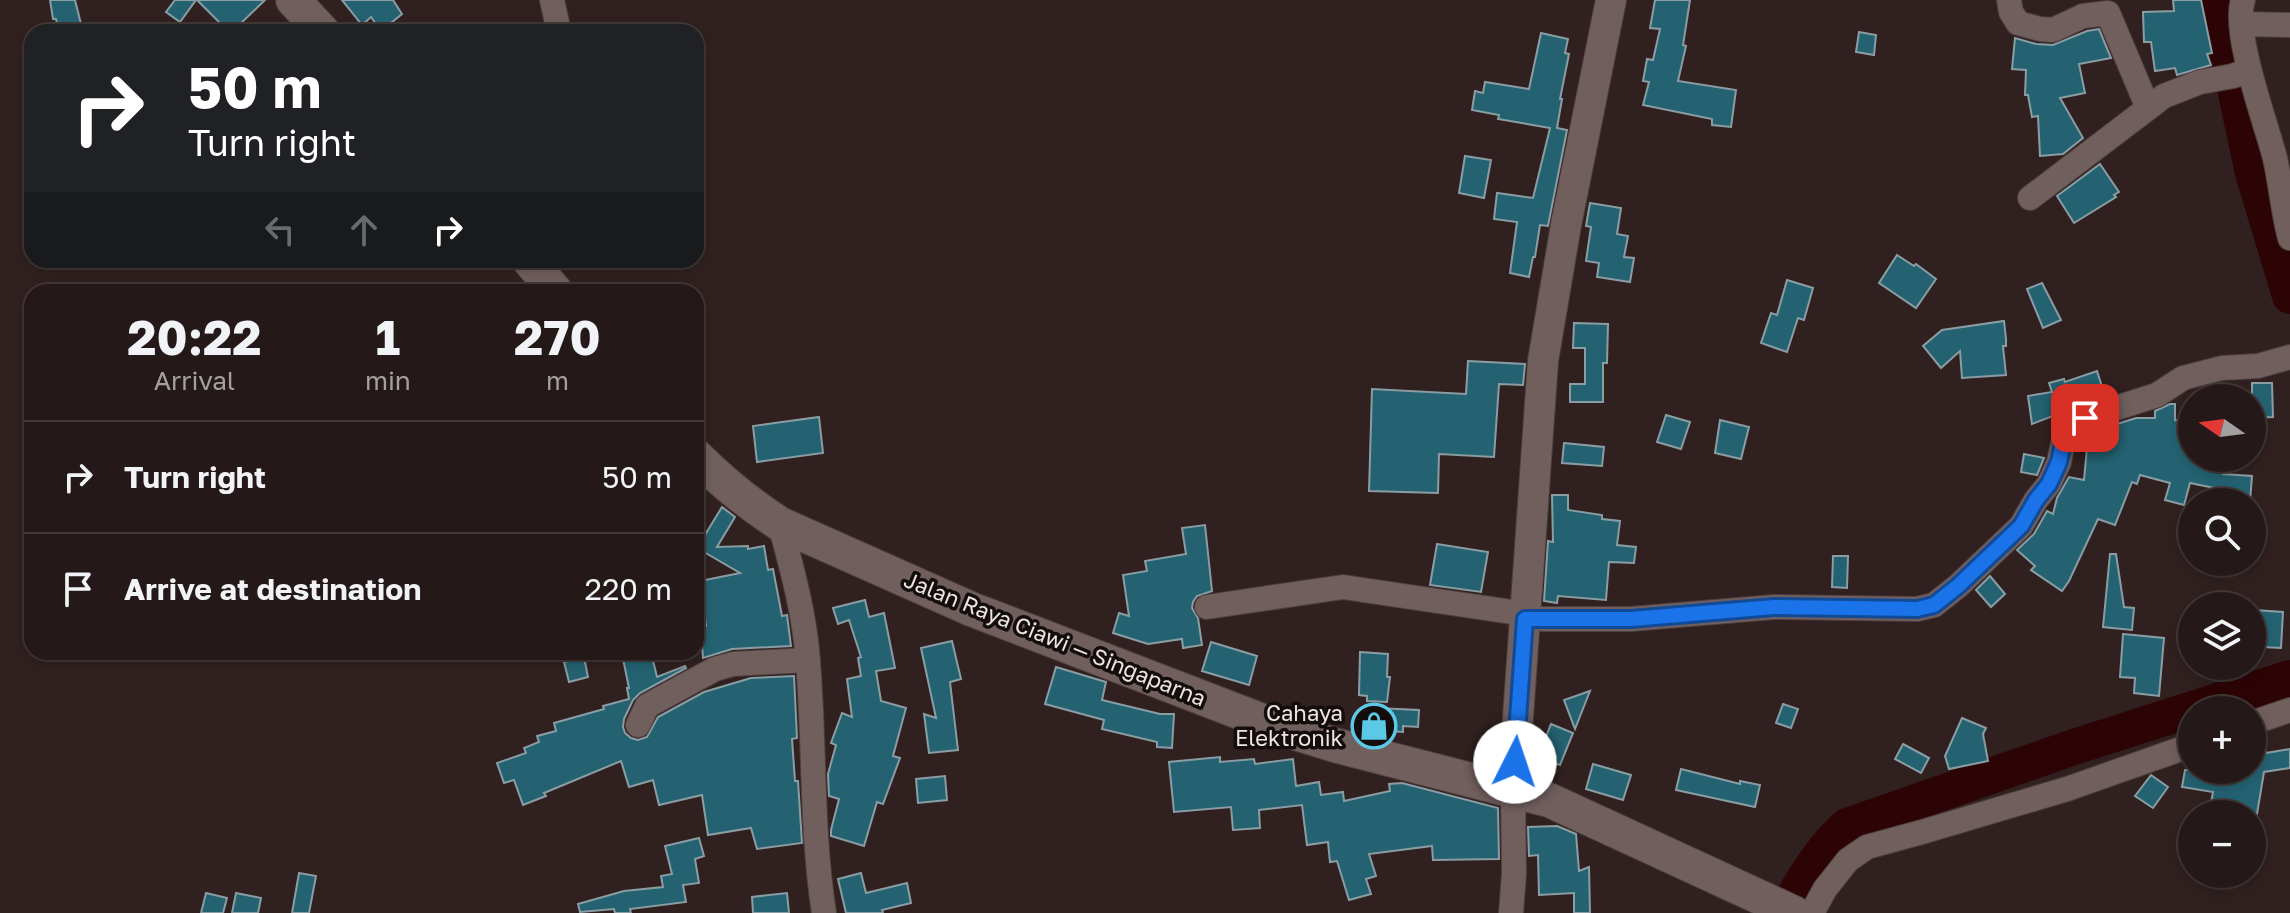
<!DOCTYPE html>
<meta charset="utf-8">
<style>
:root{--surface:#241918;--page:#2c2221;--text:#f1f3f6;--muted:#a3a0a2;--line:#413837}
body{margin:0;font-family:"Golos Text",sans-serif;background:var(--page);color:var(--text);height:100vh;display:flex;flex-direction:column;font-size:30px;white-space:nowrap}
*{box-sizing:border-box;margin:0}
p{font-size:26px;color:var(--muted)}
.icon{flex:none;width:44px;height:44px;fill:none;stroke:currentColor;stroke-width:2;stroke-linecap:round;stroke-linejoin:round}
.map{position:relative;flex:1;overflow:hidden}
.details{position:absolute;left:24px;top:284px;width:680px;height:376px;display:flex;flex-direction:column;background:var(--surface);border-radius:24px;box-shadow:0 4px 12px #0003,0 0 0 2px var(--line)}
.details>*{flex:none}
.top-card{position:absolute;left:24px;top:24px;width:680px;height:244px;border-radius:24px;box-shadow:0 4px 12px #0003,0 0 0 2px var(--line);background:#202124;color:#fff;overflow:hidden}
.needle{width:52px;rotate:284deg}
.tools{position:absolute;left:2178px;top:384px;display:grid;gap:16px}
.tools a{display:grid;place-items:center;width:88px;height:88px;border-radius:50%;background:var(--surface);box-shadow:0 4px 12px #0003,0 0 0 2px var(--line);font-size:40px}
.pin{position:absolute;display:grid;place-items:center;width:68px;height:68px;color:#fff;margin:-34px;border-radius:16px;box-shadow:0 4px 12px #0006}
.me{position:absolute;width:88px;margin:-44px;rotate:4deg;stroke-linejoin:round;filter:drop-shadow(0 0 6px #0008)}
.turn{display:flex;align-items:center;gap:28px;height:168px;padding:0 32px;font-size:36px}
.turn .icon{width:104px;height:104px;stroke-width:2.5}
.turn b{display:block;font-size:56px;line-height:68px}
.lanes{display:flex;align-items:center;height:76px;padding:0 32px;background:#0003;justify-content:center;gap:40px;direction:ltr}
.lanes .off{opacity:.35}
.eta{display:flex;justify-content:space-evenly;align-items:center;height:136px;text-align:center}
.eta b{font-size:48px;font-weight:700;line-height:56px}
ul{padding:0;list-style:none}
li{display:flex;align-items:center;gap:24px;height:112px;padding:0 32px;border-top:2px solid var(--line)}
li div{flex:1}
li b{display:block;font-size:30px}
li em{font-style:normal}
.map>svg:first-child{display:block}
.lines{fill:none;stroke-linecap:round;stroke-linejoin:round}
.river{stroke:#2d0406;stroke-width:36}
.building{fill:#246272;stroke:#8a9da3;stroke-width:2}
.minor-casing{stroke:#4c3f3e;stroke-width:26}
.tertiary-casing{stroke:#4c3f3e;stroke-width:32}
.secondary-casing{stroke:#4c3f3e;stroke-width:36}
.minor{stroke:#715f5e;stroke-width:24}
.tertiary{stroke:#715f5e;stroke-width:30}
.secondary{stroke:#715f5e;stroke-width:34}
.route-casing{stroke:#114b97;stroke-width:20}
.route{stroke:#1a73e8;stroke-width:14}
.labels{text-anchor:middle;stroke-width:7;stroke-linejoin:round;paint-order:stroke}
.street-label{font-size:22px;fill:#efe4e3;stroke:#130d0c}
.poi-label{font-size:22px;fill:#efe4e3;stroke:#130d0c;text-anchor:end}
</style>
<div class="map">
<svg width="2290" height="913" viewBox="0 0 2290 913">
<rect width="100%" height="100%" fill="#302120"/>
<g class="lines">
<g class="river">
<path d="M2220,0L2218,9L2253,173L2290,296"/>
<path d="M1785,913C1801,882 1821,849 1847,826L2074,747L2290,678"/>
</g>
</g>
<g class="building">
<path d="M50,0H75L83,32H59L56,19H53Z"/>
<path d="M175,0H196L180,22L166,12Z"/>
<path d="M197,0H265L232,32H229Z"/>
<path d="M342,0H393L402,14L381,31L371,17L362,25Z"/>
<path d="M1655,0H1690L1683,45L1686,46L1678,81L1736,90L1731,127L1712,125V119L1643,105L1649,82L1643,81L1647,59L1653,60L1660,29L1650,28Z"/>
<path d="M2173,0H2201L2212,53L2207,54L2211,65L2177,75L2175,68L2155,71L2151,42H2144L2143,12L2174,11Z"/>
<path d="M2099,29L2111,58L2079,64L2085,93L2060,98L2083,138L2063,154L2040,156L2038,116L2032,117L2028,95H2025L2026,70L2012,69L2015,38L2036,44L2053,45L2087,31Z"/>
<path d="M1859,32L1876,35L1874,55L1856,52Z"/>
<path d="M1541,33L1568,39L1565,53L1569,54L1560,99H1562L1557,128L1567,130L1548,226L1540,225L1535,257H1533L1529,277L1510,273L1517,222L1494,219L1497,193L1533,198L1550,128L1498,119L1499,115L1472,110L1475,91L1483,93L1485,82L1529,89Z"/>
<path d="M1465,156L1491,160L1484,198L1459,193Z"/>
<path d="M2100,164L2119,192L2114,195L2116,197L2074,223L2057,196Z"/>
<path d="M1590,203L1621,208L1617,234L1628,236L1624,257L1634,258L1630,282L1597,277L1599,263L1586,261L1591,227L1586,226Z"/>
<path d="M1897,255L1914,266L1916,264L1936,279L1916,308L1879,283Z"/>
<path d="M1787,280L1813,288L1804,320L1798,318L1787,352L1761,343L1771,313L1777,315Z"/>
<path d="M2042,283L2061,320L2043,328L2027,289Z"/>
<path d="M2004,321L2006,339V346H2003L2006,375L1962,378L1960,351L1941,368L1923,346L1942,330Z"/>
<path d="M1574,323L1608,324L1607,363H1603V402H1570V384H1585V348H1573Z"/>
<path d="M1468,361L1525,364L1523,385L1499,384L1494,457L1439,454L1438,493L1369,491L1372,389L1466,394Z"/>
<path d="M2097,371L2105,396L2032,424L2028,396L2052,392L2049,383L2064,379L2065,382Z"/>
<path d="M2252,383H2272L2273,417L2252,418Z"/>
<path d="M2170,404H2175V420L2192,422V458H2226L2223,474L2252,476L2250,502H2228L2229,491L2190,483L2184,505L2165,500L2170,483L2140,475L2137,484L2132,482L2115,525L2098,519L2069,581L2062,591L2031,570L2035,566L2017,550L2034,534L2047,511L2053,514L2057,498L2069,477L2084,480L2088,437L2097,438L2098,430L2136,418H2155V411Z"/>
<path d="M1666,415L1690,422L1681,449L1657,442Z"/>
<path d="M819,417L823,453L757,462L753,426Z"/>
<path d="M1720,420L1749,427L1741,459L1715,453Z"/>
<path d="M1564,443L1604,447L1602,466L1562,463Z"/>
<path d="M2024,454L2044,458L2037,475L2021,472Z"/>
<path d="M1552,495H1568V510L1602,515V519L1620,521L1617,545L1636,547L1634,563L1609,562L1606,600L1558,596L1557,603L1544,601L1548,541L1553,542Z"/>
<path d="M722,507L735,517L717,547L748,546V549L764,546L768,570L773,569L782,616L787,615L791,646L732,649L703,658L701,627L706,626L700,581L740,573L697,548Z"/>
<path d="M1205,525L1212,591L1197,596L1193,602L1192,608L1198,618L1202,645L1183,648L1182,639L1148,644L1113,633L1119,613L1129,616L1123,575L1147,571L1145,561L1186,554L1182,528Z"/>
<path d="M1437,544L1488,552L1481,592L1430,585Z"/>
<path d="M2110,554H2116L2124,607L2134,608L2132,630L2103,627Z"/>
<path d="M1833,556H1848L1847,588L1832,587Z"/>
<path d="M1990,576L2005,594L1991,607L1976,590Z"/>
<path d="M865,600L869,617L884,613L895,668L876,671L881,701L906,708L893,756L900,758L883,804L877,802L864,846L831,836V830L839,799L829,796L828,774L836,745L831,743L842,713L852,717L847,679L861,676L858,658L861,657L849,620L838,624L833,608Z"/>
<path d="M2254,610L2283,612L2281,648L2262,647L2263,628H2253Z"/>
<path d="M2123,634L2164,638L2159,696L2134,693L2135,678L2120,677Z"/>
<path d="M952,641L961,679L950,682L958,750L929,753L924,714L936,718L921,648Z"/>
<path d="M1211,642L1257,656L1249,685L1202,671Z"/>
<path d="M633,652H651L657,677L685,666L686,668L640,693L633,700L624,719L623,727L625,733L631,738L638,740L647,737L658,717L704,692L751,678L794,676L797,738L792,739L795,781H798L802,843L757,849L751,828L708,835L702,795L659,805L653,780L629,787L621,761L544,793L546,796L523,805L514,780L504,783L497,763L526,753L524,748L539,742L537,736L556,731L554,723L604,709L603,706L629,699L627,688H629L622,654Z"/>
<path d="M1360,652L1388,654L1387,677H1390L1387,702L1367,701V696L1359,695Z"/>
<path d="M584,657L588,677L569,682L564,662Z"/>
<path d="M1056,667L1106,682L1102,700L1160,714H1174L1172,748L1157,747V742L1102,729L1104,720L1045,704Z"/>
<path d="M1590,691L1575,729L1564,700Z"/>
<path d="M1783,704L1798,709L1791,728L1776,723Z"/>
<path d="M1376,708L1419,710L1418,727L1403,726V732L1375,730Z"/>
<path d="M1962,718L1986,728L1983,734L1988,761L1949,769L1945,756Z"/>
<path d="M1551,724L1573,733L1560,765L1538,757Z"/>
<path d="M2264,735L2266,753L2290,749V768L2264,772L2257,814H2209L2213,792L2182,787L2185,770H2252V738Z"/>
<path d="M1903,744L1929,758L1921,773L1895,759Z"/>
<path d="M1220,757V762L1254,759L1255,764L1293,759L1296,786L1319,782L1321,795L1343,792L1344,801L1390,791L1389,784L1402,783L1498,808L1499,859L1433,860L1432,846L1369,854L1376,876L1366,879L1371,894L1349,900L1337,861L1330,862L1328,842L1307,845L1302,805L1259,810L1260,828L1233,830L1231,807L1174,812L1169,762Z"/>
<path d="M1593,764L1631,775L1623,800L1586,789Z"/>
<path d="M1681,769L1740,784V781L1760,785L1755,807L1676,790Z"/>
<path d="M2151,775L2168,787L2153,808L2135,796Z"/>
<path d="M945,776L947,800L918,803L916,779Z"/>
<path d="M1557,826L1576,834L1579,871L1589,867L1590,913H1574V893L1539,895L1538,855L1529,856L1528,827Z"/>
<path d="M699,838L704,856L695,859L699,883L683,885L686,902L630,909L631,913H615L614,909L580,912L578,904L624,891L663,887L661,876L672,874L665,846Z"/>
<path d="M299,873L316,876L309,913H292Z"/>
<path d="M861,873L866,893L907,883L911,903L882,910L883,913H846L838,879Z"/>
<path d="M206,893L227,898L223,913H201Z"/>
<path d="M236,893L261,898L258,913H232Z"/>
<path d="M787,893L789,913H753L752,897Z"/>
</g>
<g class="lines">
<g class="minor-casing">
<g id="minor">
<path d="M552,0L559,32"/>
<path d="M2009,0L2011,12L2018,23L2040,29L2053,30L2083,16L2108,13L2148,108"/>
<path d="M2243,0C2232,32 2266,123 2275,158C2281,185 2283,212 2290,238"/>
<path d="M2242,24L2290,25"/>
<path d="M2030,198L2164,96L2200,82L2233,76L2249,70"/>
<path d="M780,524C792,569 805,615 808,662C815,746 811,830 824,913"/>
<path d="M1207,607L1343,587L1525,614"/>
<path d="M1525,619H1631L1774,607L1917,609L1934,605L1958,586L2021,526L2036,500L2049,484L2059,462L2063,443L2071,428L2085,418L2157,395L2183,378L2222,368L2258,366L2290,357"/>
<path d="M2252,723L2290,710"/>
<path d="M638,725L647,706L715,669L733,664L808,660"/>
<path d="M1511,913L1514,874L1513,789"/>
<path d="M1812,913L1825,889L1848,860L1867,847L1922,832L2067,789L2192,745"/>
</g>
</g>
<g class="tertiary-casing">
<path id="tertiary" d="M1513,789L1543,361L1566,225L1611,0"/>
</g>
<g class="secondary-casing">
<g id="secondary">
<path d="M293,0L323,32"/>
<path d="M529,260L556,292"/>
<path d="M696,456C722,482 749,504 780,524L971,609L1286,730L1338,746L1549,800L1794,913"/>
</g>
</g>
<use href="#minor" class="minor"/>
<use href="#tertiary" class="tertiary"/>
<use href="#secondary" class="secondary"/>
</g>
<g class="lines">
<g class="route-casing">
<path id="route" d="M1515,762L1525,619H1631L1774,607L1917,609L1934,605L1958,586L2021,526L2036,500L2049,484L2059,462L2063,443L2071,428L2085,418"/>
</g>
<use href="#route" class="route"/>
</g>
<defs>
<g id="shop-ring" transform="scale(2.3)"><circle r="9.5" fill="#130d0c" stroke="#5bc8e6" stroke-width="1.5"/><path d="M-5-2.5h2.3a2.7 3.5 0 0 1 5.4 0H5L5.5 6h-11ZM-1.5-2.5h3a1.5 2.3 0 0 0-3 0Z" fill="#5bc8e6"/></g>
</defs>
<g fill-rule="evenodd">
<use href="#shop-ring" x="1374" y="726"/>
</g>
<g class="labels">
<g class="street-label">
<text transform="translate(1055 639) rotate(22)" y="8">Jalan Raya Ciawi — Singaparna</text>
</g>
<g class="poi-label">
<text x="1343" y="721">Cahaya<tspan x="1343" dy="25">Elektronik</tspan></text>
</g>
</g>
</svg>
<div class="tools">
<a><svg class="needle" viewBox="-14 -14 28 28"><path d="M0-13l5 13h-10z" fill="#e53935"/><path d="M0 13l5-13h-10z" fill="#a3a0a2"/></svg></a>
<a><svg class="icon" aria-label="search" viewBox="0 0 24 24"><circle cx="10" cy="10" r="6"/><path d="M15 15l6 6"/></svg></a>
<a><svg class="icon" aria-label="layers" viewBox="0 0 24 24"><path d="M12 4l9 5-9 5-9-5zM3 14l9 5 9-5"/></svg></a>
<a>+</a>
<a>−</a>
</div>
<div class="pin" style="left:2085px;top:418px;background:#d93025"><svg class="icon" aria-label="arrive" viewBox="0 0 24 24"><path d="M6 21V4h12l-3 4 3 4H6"/></svg></div>
<svg class="me" style="left:1515px;top:762px" viewBox="-20 -20 40 40"><circle r="19" fill="#fff"/><path d="M0-13L10 11 0 6-10 11z" fill="#1a73e8"/></svg>
<div class="top-card">
<div class="turn"><svg class="icon" aria-label="right" viewBox="0 0 24 24"><path d="M7 20v-9h11M14 6l5 5-5 5"/></svg><div><b>50 m</b>Turn right</div></div>
<div class="lanes"><svg class="icon off" aria-label="left" viewBox="0 0 24 24"><path d="M17 20v-9H6M10 6l-5 5 5 5"/></svg><svg class="icon off" aria-label="ahead" viewBox="0 0 24 24"><path d="M12 20V5M6 11l6-6 6 6"/></svg><svg class="icon" aria-label="right" viewBox="0 0 24 24"><path d="M7 20v-9h11M14 6l5 5-5 5"/></svg></div>
</div>
<section class="details">
<div class="eta">
<div><b>20:22</b><p>Arrival</p></div>
<div><b>1</b><p>min</p></div>
<div><b>270</b><p>m</p></div>
</div>
<ul>
<li><svg class="icon" aria-label="right" viewBox="0 0 24 24"><path d="M7 20v-9h11M14 6l5 5-5 5"/></svg><div><b>Turn right</b></div><em>50 m</em></li>
<li><svg class="icon" aria-label="arrive" viewBox="0 0 24 24"><path d="M6 21V4h12l-3 4 3 4H6"/></svg><div><b>Arrive at destination</b></div><em>220 m</em></li>
</ul>
</section>
</div>
